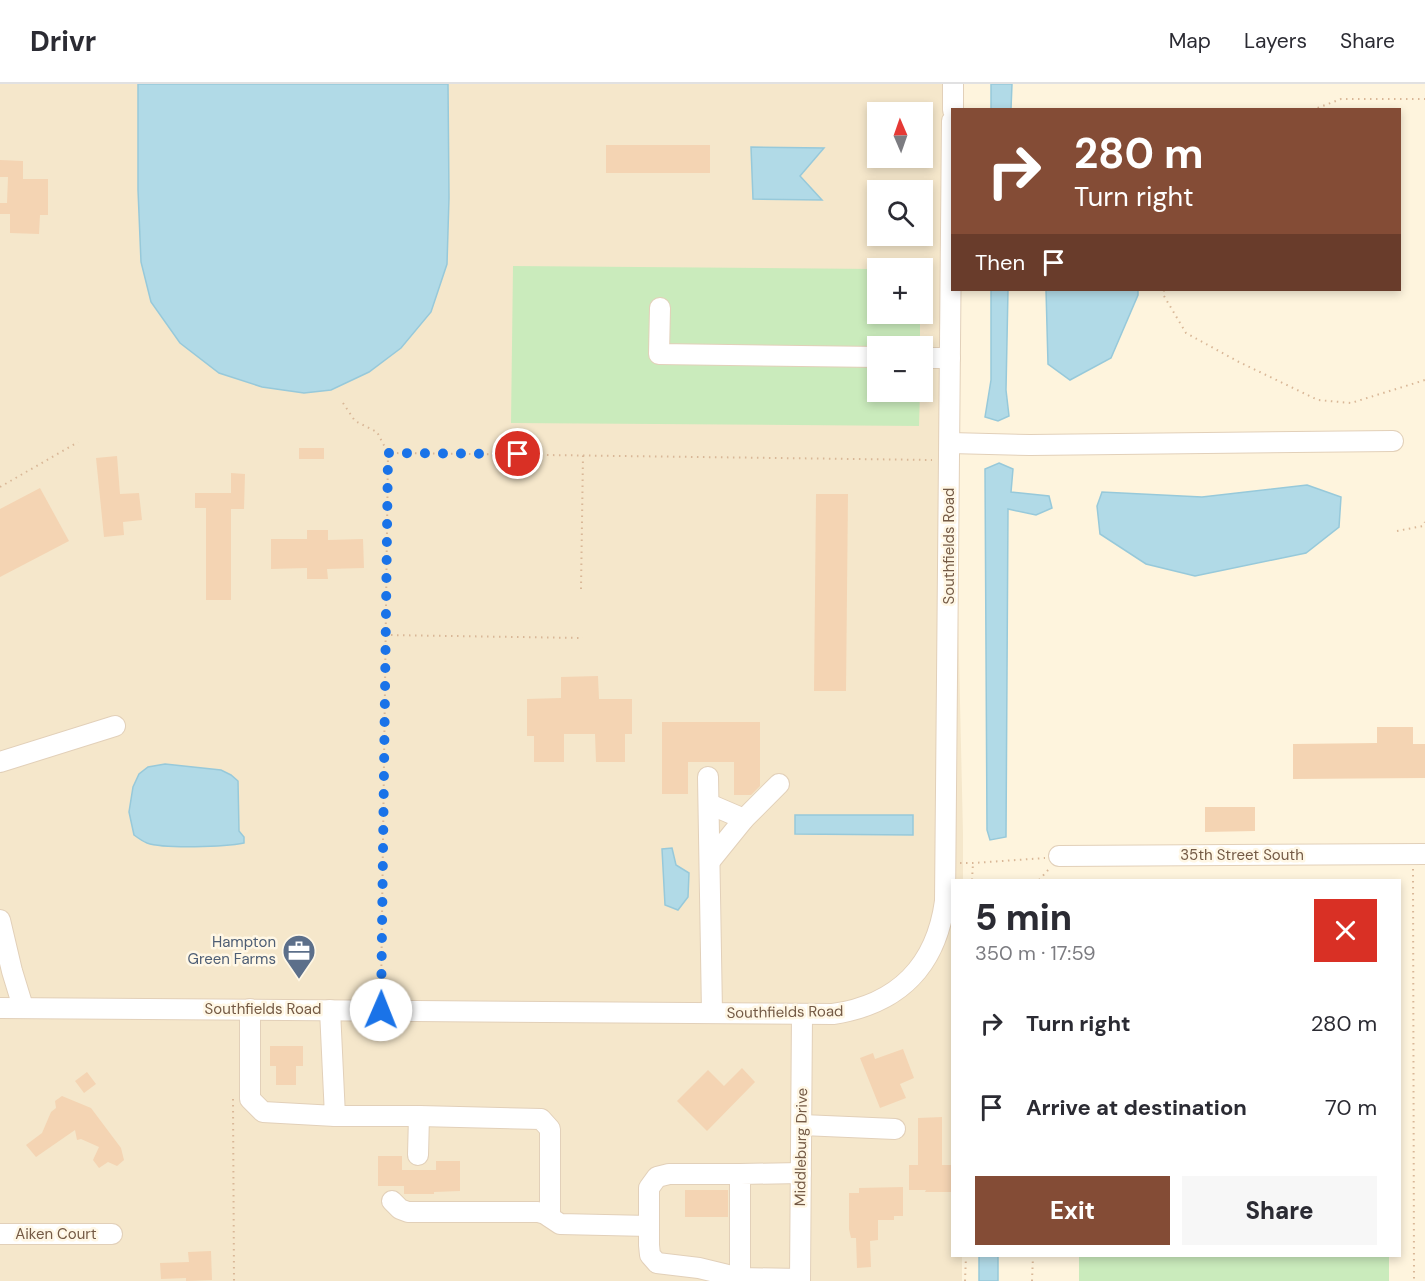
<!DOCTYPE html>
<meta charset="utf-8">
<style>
:root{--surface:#fff;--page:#f7f7f7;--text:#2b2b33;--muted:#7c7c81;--line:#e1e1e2;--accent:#844c36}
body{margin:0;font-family:"DM Sans",sans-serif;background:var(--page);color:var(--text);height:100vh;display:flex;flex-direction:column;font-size:22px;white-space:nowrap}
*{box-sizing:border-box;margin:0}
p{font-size:20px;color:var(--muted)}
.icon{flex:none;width:33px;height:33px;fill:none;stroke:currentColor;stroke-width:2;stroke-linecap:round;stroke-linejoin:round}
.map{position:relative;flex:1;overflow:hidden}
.sheet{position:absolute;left:951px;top:795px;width:450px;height:378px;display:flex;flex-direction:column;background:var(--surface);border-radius:0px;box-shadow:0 3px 9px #0003}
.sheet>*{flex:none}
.banner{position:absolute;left:951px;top:24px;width:450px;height:183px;border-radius:0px;box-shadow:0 3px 9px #0003;background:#844c36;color:#fff;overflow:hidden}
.needle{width:39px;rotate:358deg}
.tools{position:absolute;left:867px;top:18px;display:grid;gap:12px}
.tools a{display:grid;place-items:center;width:66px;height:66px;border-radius:0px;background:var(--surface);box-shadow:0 3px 9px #0003;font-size:30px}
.pin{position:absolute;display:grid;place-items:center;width:51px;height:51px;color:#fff;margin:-26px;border:3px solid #fff;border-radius:50%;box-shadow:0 2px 6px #0007}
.me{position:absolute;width:66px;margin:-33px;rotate:1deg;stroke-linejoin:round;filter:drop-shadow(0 0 4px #0008)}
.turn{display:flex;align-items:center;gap:21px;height:126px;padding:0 24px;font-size:27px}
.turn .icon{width:78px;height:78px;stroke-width:2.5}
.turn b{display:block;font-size:42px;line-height:51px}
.then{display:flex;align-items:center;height:57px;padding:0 24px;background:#0003;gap:12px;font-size:22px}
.round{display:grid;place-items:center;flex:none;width:63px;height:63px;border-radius:0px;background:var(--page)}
.summary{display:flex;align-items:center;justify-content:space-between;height:102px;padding:0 24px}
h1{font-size:36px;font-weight:800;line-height:45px}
.action{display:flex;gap:12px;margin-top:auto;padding:12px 24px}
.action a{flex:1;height:69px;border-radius:0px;background:var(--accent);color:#fff;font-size:24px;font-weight:800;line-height:69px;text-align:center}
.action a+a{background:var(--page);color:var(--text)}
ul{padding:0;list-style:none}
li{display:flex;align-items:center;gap:18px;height:84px;padding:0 24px}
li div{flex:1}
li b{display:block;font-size:22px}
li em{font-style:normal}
header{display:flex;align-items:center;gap:36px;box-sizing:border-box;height:84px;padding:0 30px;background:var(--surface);border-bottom:2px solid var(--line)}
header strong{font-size:28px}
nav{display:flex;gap:33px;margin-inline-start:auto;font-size:21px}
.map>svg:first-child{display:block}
.residential{fill:#f5e7cb;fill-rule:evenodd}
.green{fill:#caebbc}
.water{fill:#b1dae7;stroke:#97c9da;stroke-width:1.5}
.building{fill:#f4d4b3}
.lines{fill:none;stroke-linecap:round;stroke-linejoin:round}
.minor-casing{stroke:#e2d0b9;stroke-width:22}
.path{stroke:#d9b797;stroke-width:2;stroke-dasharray:1.5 4.5;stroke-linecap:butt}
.minor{stroke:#fff;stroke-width:20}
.route{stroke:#1a73e8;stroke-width:10;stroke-dasharray:0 18}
.labels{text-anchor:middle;stroke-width:5;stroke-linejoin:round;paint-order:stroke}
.street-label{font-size:15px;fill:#745a45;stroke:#fff7e5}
.service-label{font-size:15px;fill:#4e5e75;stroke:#fff7e5;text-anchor:end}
</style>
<header>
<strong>Drivr</strong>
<nav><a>Map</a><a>Layers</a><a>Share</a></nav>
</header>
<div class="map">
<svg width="1425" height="1197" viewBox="0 0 1425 1197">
<rect width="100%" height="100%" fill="#fef4dd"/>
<path class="residential" d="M0,0H946L963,750V796H952V1172H962V1197H0ZM878,28H922V74H878ZM878,106H922V152H878ZM878,184H922V230H878ZM878,262H922V308H878Z"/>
<g class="green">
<path d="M513,182L877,185L878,230H920V262H878V308H920L919,342L511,339Z"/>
<rect x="1079" y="1172" width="310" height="25"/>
</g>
<g class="water">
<path d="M138,0H448L449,114L447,180L431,228L401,264L369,288L331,306L304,309L262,303L219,289L180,259L151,218L141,178L138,106Z"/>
<path d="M991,0H1012L1011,25H991Z"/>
<path d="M751,63L824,64L800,92L822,116L753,115Z"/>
<path d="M991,206H1008L1006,306L1009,332L998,337L985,333L991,296Z"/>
<path d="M1046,206H1138V211L1111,274L1070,296L1048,280Z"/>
<path d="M999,379L1013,385L1011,408L1049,412L1052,424L1036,431L1008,425L1006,753L990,756L987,746L985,385Z"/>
<path d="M1307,401L1341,413L1339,443L1306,469L1195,492L1146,480L1100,450L1097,422L1102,408L1202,413Z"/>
<path d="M165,680L221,686L231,691L238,697L239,747L244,753V759C225,763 164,765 147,759C142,757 138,754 134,751L129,728L133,703L139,690L148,683Z"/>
<path d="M795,731H913V751L795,750Z"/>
<path d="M672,764L676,781L689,789L688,813L678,826L665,821L662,765Z"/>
<rect x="979" y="1172" width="19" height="25"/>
</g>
<g class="building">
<rect x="606" y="61" width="104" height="28"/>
<path d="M0,76L23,77V95H48V131H40L39,150L10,149V130H0V119H7L8,93H0Z"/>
<rect x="299" y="364" width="25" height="11"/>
<path d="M117,372L120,410L139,409L142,436L123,438L124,451L104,453L96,374Z"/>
<path d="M231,389L245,390L244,425H231V516H206V424H195V409H231Z"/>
<path d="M40,404L69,457L0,493V425Z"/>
<path d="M816,410H848L846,607H814Z"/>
<path d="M307,446H328V456L363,455L364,484L327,485L328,495H307V484L271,485V455H307Z"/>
<path d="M598,592L599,615H632V650H625V678H596L595,650H564V678H534V652H527V615L561,614V593Z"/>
<path d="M662,638H760V702L751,711H734V678H688V710H662Z"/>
<path d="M1377,643H1413V660H1425V694L1293,695V660L1377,659Z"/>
<path d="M1205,723H1255V747L1205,748Z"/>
<path d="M270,962H303V982H296V1001H276V982H270Z"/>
<path d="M903,965L914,994L900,1000L906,1014L880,1024L860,974L873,969L875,975Z"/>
<path d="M742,984L755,998L707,1047L677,1017L708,986L724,1002Z"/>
<path d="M87,988L96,1000L84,1009L75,997Z"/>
<path d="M62,1012L91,1024L121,1064L124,1076L117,1082L108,1078L99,1084L93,1076L99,1063L81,1055L77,1056L75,1046L36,1073L26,1061L42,1049L51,1028L56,1024L55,1017Z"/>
<path d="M942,1033V1081H951V1108H925L926,1106H909V1081H918V1034Z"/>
<path d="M378,1072H402V1086H436V1077H460V1107L434,1108V1110H404V1102H378Z"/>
<path d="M903,1103V1132H894V1136H878V1156L870,1157L871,1183L857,1184L856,1154H851L849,1145V1109H859V1104Z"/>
<rect x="685" y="1106" width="43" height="27"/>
<path d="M211,1167L212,1196L186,1197V1194L161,1195L160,1179L189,1178L188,1168Z"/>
</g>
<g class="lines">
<g class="minor-casing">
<g id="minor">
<path d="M953,26V0"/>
<path d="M660,224L659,270L878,273"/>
<path d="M922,274H950"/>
<path d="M950,359L1030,361L1393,357"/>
<path d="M0,678L115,642"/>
<path d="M708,693L712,929"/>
<path d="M709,720L744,735"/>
<path d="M1059,772L1425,770"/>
<path d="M710,777L744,735L779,700"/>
<path d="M0,836L12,887L23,923"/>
<path d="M0,924L833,930C899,920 936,882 945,817L952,37"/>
<path d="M250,925V1015L263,1028L335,1032L330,926"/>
<path d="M335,1032H419L418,1071"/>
<path d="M419,1032L541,1035L550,1045V1133"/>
<path d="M802,1041L895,1045"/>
<path d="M740,1090H669L657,1093L649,1104V1161L650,1171L657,1179L699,1184L740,1194"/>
<path d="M392,1117L400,1125L408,1128H538L545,1130L560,1140L649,1142"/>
<path d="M0,1150H112"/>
<path d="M800,1195L740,1194V1090L801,1089"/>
<path d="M800,1197L802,930"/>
</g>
</g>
<g class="path">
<path d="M1312,26L1341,15H1425"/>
<path d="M1164,206V212L1186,249L1239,278L1318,316L1351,319L1425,296"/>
<path d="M343,319L355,337L377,348L388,369"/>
<path d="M0,403L78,358"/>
<path d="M1397,447L1423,442L1425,438"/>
<path d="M581,505L583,371"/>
<path d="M385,551L583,554"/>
<path d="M960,779H973L1045,774"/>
<path d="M1413,785L1414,1197"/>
<path d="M972,796L973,779"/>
<path d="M1039,796L1049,785"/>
<path d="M381,912L388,369L932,376"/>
<path d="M233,1015L234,1197"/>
<path d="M965,1197L966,1172"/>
<path d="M1032,1197L1033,1172"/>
</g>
<use href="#minor" class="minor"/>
</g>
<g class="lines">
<path class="route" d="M381,926L388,369L518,370"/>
</g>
<defs>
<g id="office-pin" transform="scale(1.725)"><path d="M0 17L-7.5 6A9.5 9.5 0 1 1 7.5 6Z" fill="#5c6f8a" stroke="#fff7e5"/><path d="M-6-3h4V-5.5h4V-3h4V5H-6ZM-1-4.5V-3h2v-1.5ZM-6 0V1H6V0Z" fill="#fff"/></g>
</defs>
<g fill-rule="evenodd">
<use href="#office-pin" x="299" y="867"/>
</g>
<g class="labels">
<g class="street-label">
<text transform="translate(949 462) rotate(-90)" y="5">Southfields Road</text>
<text x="1242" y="776">35th Street South</text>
<text x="263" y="930">Southfields Road</text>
<text transform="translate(785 928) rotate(-1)" y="5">Southfields Road</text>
<text transform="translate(801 1063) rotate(-89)" y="5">Middleburg Drive</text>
<text x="56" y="1155">Aiken Court</text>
</g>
<g class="service-label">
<text x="276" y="863">Hampton<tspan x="276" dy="17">Green Farms</tspan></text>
</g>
</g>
</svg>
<div class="tools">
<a><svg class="needle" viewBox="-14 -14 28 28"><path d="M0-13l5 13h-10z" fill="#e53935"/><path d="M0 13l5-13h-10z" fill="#7c7c81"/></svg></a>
<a><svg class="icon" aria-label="search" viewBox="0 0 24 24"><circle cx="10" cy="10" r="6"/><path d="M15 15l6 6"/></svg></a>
<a>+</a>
<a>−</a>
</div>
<div class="pin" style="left:518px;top:370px;background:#d93025"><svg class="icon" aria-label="arrive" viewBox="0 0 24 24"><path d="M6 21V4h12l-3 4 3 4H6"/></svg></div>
<svg class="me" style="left:381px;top:926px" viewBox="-20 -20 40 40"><circle r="19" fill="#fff"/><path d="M0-13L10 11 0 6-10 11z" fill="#1a73e8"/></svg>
<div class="banner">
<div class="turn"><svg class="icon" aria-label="right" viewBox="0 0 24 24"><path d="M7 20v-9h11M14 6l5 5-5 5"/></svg><div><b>280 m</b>Turn right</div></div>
<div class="then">Then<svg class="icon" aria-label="arrive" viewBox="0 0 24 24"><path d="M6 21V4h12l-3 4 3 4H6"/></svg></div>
</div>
<section class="sheet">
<div class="summary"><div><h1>5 min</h1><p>350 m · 17:59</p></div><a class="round" style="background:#d93025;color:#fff"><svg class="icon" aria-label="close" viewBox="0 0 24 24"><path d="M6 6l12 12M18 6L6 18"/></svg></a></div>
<ul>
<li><svg class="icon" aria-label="right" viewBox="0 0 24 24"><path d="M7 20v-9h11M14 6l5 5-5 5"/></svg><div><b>Turn right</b></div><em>280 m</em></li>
<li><svg class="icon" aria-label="arrive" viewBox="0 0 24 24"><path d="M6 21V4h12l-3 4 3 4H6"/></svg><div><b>Arrive at destination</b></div><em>70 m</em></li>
</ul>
<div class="action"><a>Exit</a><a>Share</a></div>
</section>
</div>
